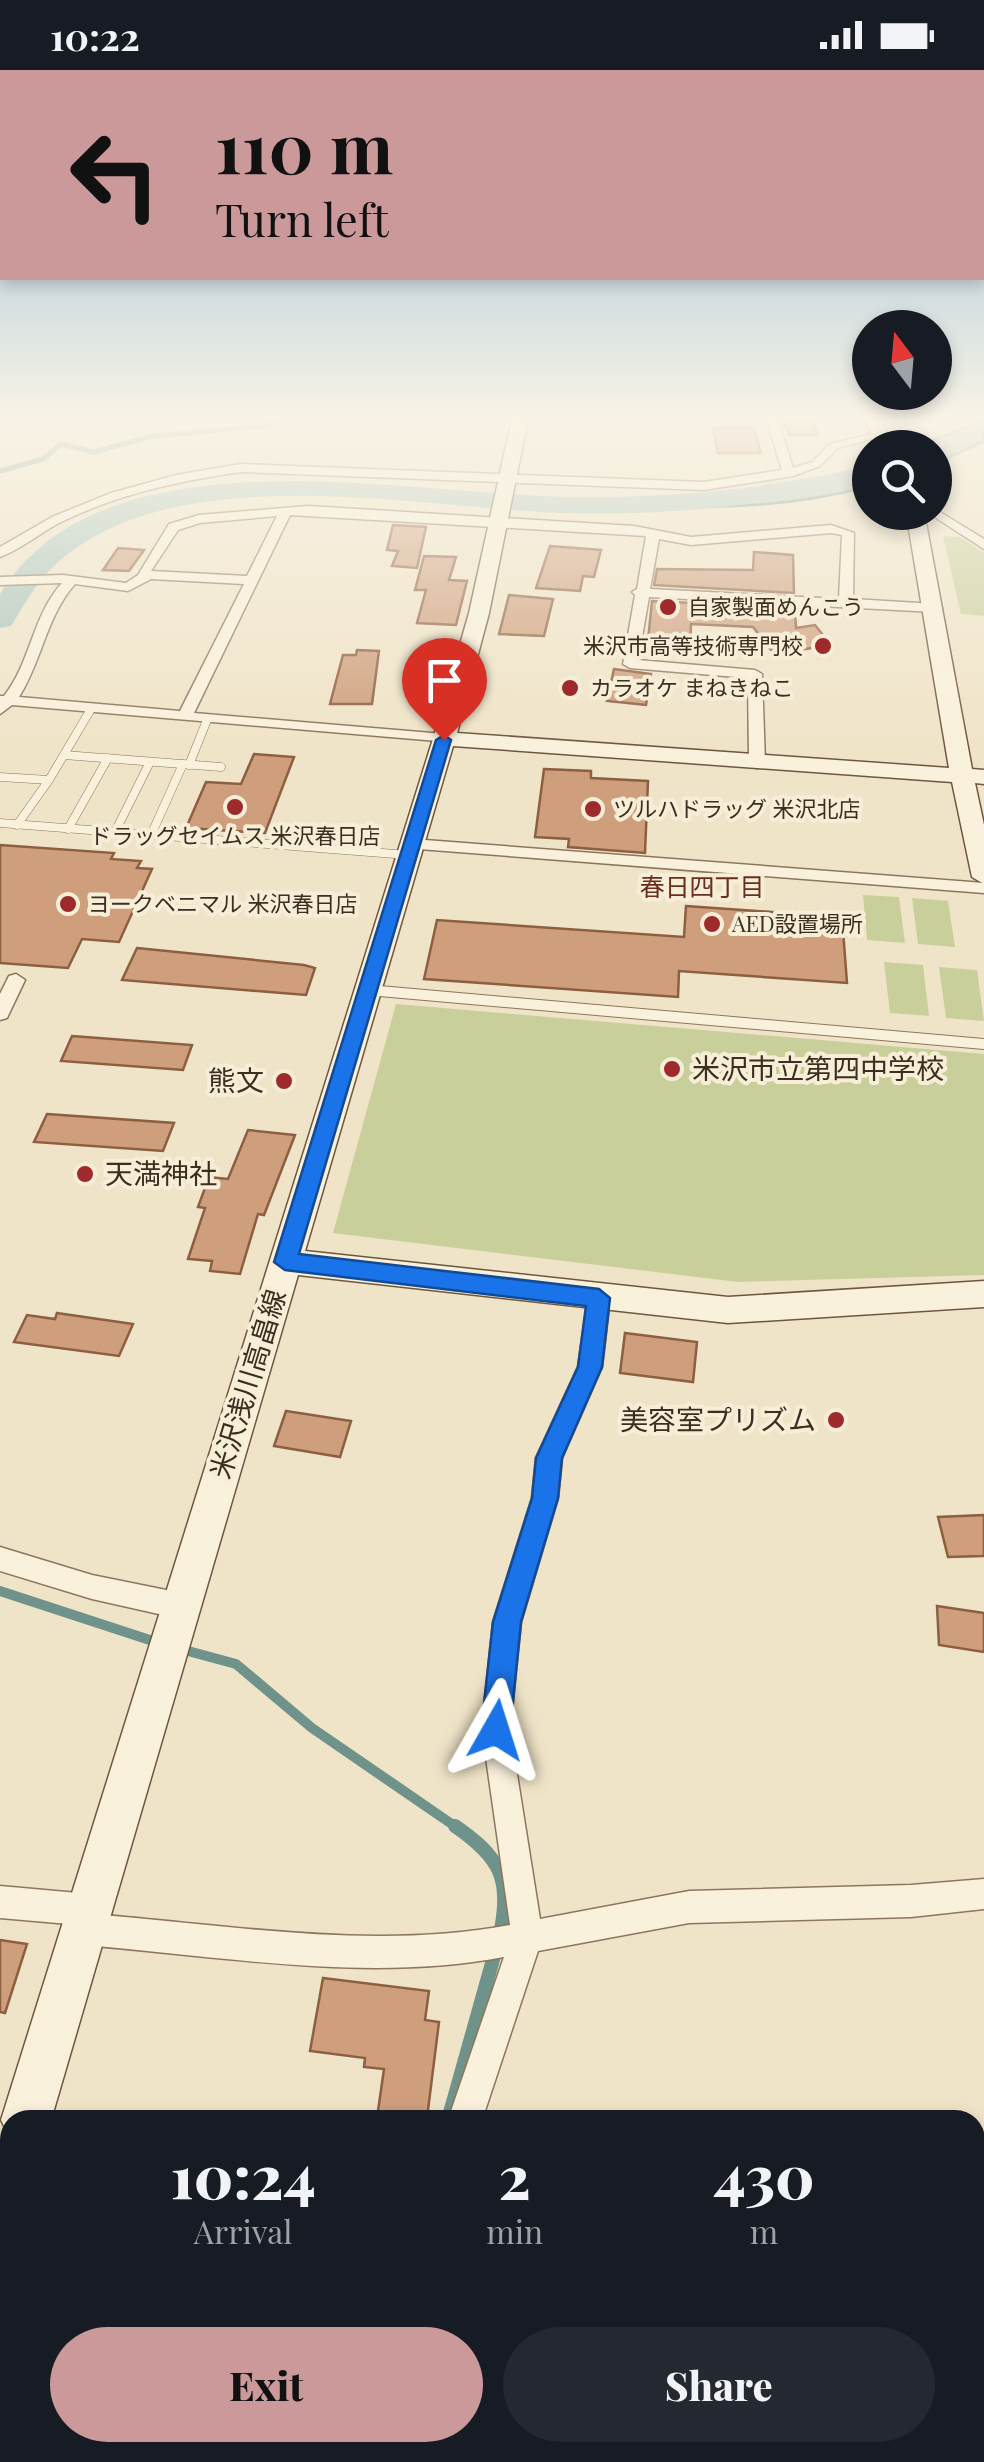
<!DOCTYPE html>
<meta charset="utf-8">
<style>
:root{--surface:#171b24;--page:#242831;--text:#f1f3f6;--muted:#9ea1a6;--accent:#cc999b}
body{margin:0;font-family:"Playfair Display","Noto Sans JP",serif;background:var(--page);color:var(--text);height:100vh;display:flex;flex-direction:column;font-size:38px;white-space:nowrap}
*{box-sizing:border-box;margin:0}
p{font-size:32px;color:var(--muted)}
.icon{flex:none;width:55px;height:55px;fill:none;stroke:currentColor;stroke-width:2;stroke-linecap:round;stroke-linejoin:round}
.map{position:relative;flex:1;overflow:hidden}
.drawer{position:absolute;left:0px;top:2040px;width:985px;height:352px;display:flex;flex-direction:column;background:var(--surface);border-radius:30px 30px 0 0;box-shadow:0 5px 15px #0003}
.drawer>*{flex:none}
.hud{position:absolute;left:0px;top:0px;width:985px;height:210px;box-shadow:0 5px 15px #0003;background:#cc999b;color:#111;overflow:hidden}
.needle{width:65px;rotate:344deg}
.controls{position:absolute;left:852px;top:240px;display:grid;gap:20px}
.controls a{display:grid;place-items:center;width:100px;height:100px;border-radius:50%;background:var(--surface);box-shadow:0 5px 15px #0003;font-size:50px}
.pin{position:absolute;display:grid;place-items:center;width:85px;height:85px;color:#fff;margin:-102px -42px;border-radius:50% 50% 50% 0;rotate:-45deg;box-shadow:0 0 10px #0007}
.pin .icon{rotate:45deg}
.me{position:absolute;width:110px;margin:-55px;rotate:6deg;stroke-linejoin:round;filter:drop-shadow(0 0 8px #0008)}
.turn{display:flex;align-items:center;gap:35px;height:210px;padding:0 50px;font-size:45px}
.turn .icon{width:130px;height:130px;stroke-width:2.5}
.turn b{display:block;font-size:70px;line-height:85px}
.eta{display:flex;justify-content:space-evenly;align-items:center;height:170px;text-align:center}
.eta b{font-size:60px;font-weight:800;line-height:70px}
.primary-button{display:flex;gap:20px;margin-top:auto;padding:20px 50px}
.primary-button a{flex:1;height:115px;border-radius:60px;background:var(--accent);color:#111;font-size:40px;font-weight:800;line-height:115px;text-align:center}
.primary-button a+a{background:var(--page);color:var(--text)}
.status{display:flex;justify-content:space-between;align-items:center;height:70px;padding:0 50px;background:var(--surface);direction:ltr}
.status svg{height:28px;fill:currentColor}
.map>svg:first-child{display:block}
.green{fill:#c9cf9b}
.water{fill:#a9c4bc;stroke:#6f938a;stroke-width:2.5}
.lines{fill:none;stroke-linecap:round;stroke-linejoin:round}
.stream-far2{stroke:#6f938a;stroke-width:5}
.stream-far1{stroke:#6f938a;stroke-width:10}
.stream{stroke:#6f938a;stroke-width:14}
.river{fill:#a9c4bc;fill-rule:evenodd}
.building{fill:#cf9f7d;stroke:#8d5f41;stroke-width:2.5}
.lane-far1-casing{stroke:#8d765c;stroke-width:9}
.lane-casing{stroke:#8d765c;stroke-width:12}
.street-casing{stroke:#8d765c;stroke-width:3}
.secondary-casing{stroke:#6f573f;stroke-width:3}
.path{stroke:#8d765c;stroke-width:2.5;stroke-dasharray:4 2.5;stroke-linecap:butt}
.lane-far1{stroke:#faf1dc;stroke-width:8}
.lane{stroke:#faf1dc;stroke-width:10}
.street{fill:#faf1dc;fill-rule:evenodd}
.secondary{fill:#faf1dc;fill-rule:evenodd}
.route{fill:#1a73e8;stroke:#114b97;stroke-width:2.5}
.poi-dot{fill:#9e2a2b;stroke:#f7eed8;stroke-width:4}
.labels{text-anchor:middle;stroke-width:8;stroke-linejoin:round;paint-order:stroke}
.far-poi-label{font-size:22px;fill:#3d2e20;stroke:#f7eed8;text-anchor:start}
.far-neighbourhood-label{font-size:25px;fill:#6b2e1e;stroke:#f7eed8}
.poi-label{font-size:28px;fill:#3d2e20;stroke:#f7eed8;text-anchor:start}
.street-label{font-size:28px;fill:#3d2e20;stroke:#f7eed8}
</style>
<div class="status"><b>10:22</b><svg viewBox="0 0 49 12"><path d="M0 12V9h3v3zM5 12V6h3v6zM10 12V3h3v9zM15 12V0h3v12zM26 1h20v11H26zM47 4h2v5h-2z"/></svg></div>
<div class="map">
<svg width="984" height="2392" viewBox="0 0 984 2392">
<rect width="100%" height="100%" fill="#f0e4c8"/>
<g class="green">
<path d="M943,466L960,467L984,483V546L961,544Z"/>
<path d="M863,825L899,827L905,873L867,870Z"/>
<path d="M912,828L948,831L955,877L918,874Z"/>
<path d="M884,892L923,895L929,946L890,943Z"/>
<path d="M939,897L977,900L984,951L946,948Z"/>
<path d="M396,934L984,984V1205L738,1212L333,1163Z"/>
<path d="M398,2382H693L694,2392H396Z"/>
</g>
<g class="water">
<path d="M984,350V371L935,394V378L917,377Z"/>
<path d="M870,396V416C794,437 721,438 643,437C719,429 798,424 870,396Z"/>
</g>
<g class="lines">
<path class="stream-far2" d="M0,401L43,389L61,374L94,382L153,366L263,356L302,344"/>
<g class="stream-far1">
<path d="M0,1521L162,1574"/>
<path d="M177,1578L236,1594L312,1658L459,1759"/>
</g>
<g class="stream">
<path d="M455,1756C500,1787 512,1809 500,1864"/>
<path d="M448,2050L496,1879"/>
<path d="M347,2392L350,2382"/>
</g>
<path class="river" d="M870,395V411C768,436 667,446 562,443C413,438 175,385 55,495C36,512 25,534 11,556L0,558V524C103,356 407,425 570,427C673,428 770,419 870,395Z"/>
</g>
<g class="building">
<path d="M781,344H809L818,365H789Z"/>
<path d="M713,358H754L761,383H718Z"/>
<path d="M393,455L426,457L417,498L392,496L398,481L387,480Z"/>
<path d="M550,476L601,480L594,507L583,506L580,521L536,518Z"/>
<path d="M118,478L144,480L129,501L103,500Z"/>
<path d="M754,482L793,485L794,523L654,515L657,499L753,500Z"/>
<path d="M424,486L456,487L449,510L467,511L456,555L417,553L426,520H415Z"/>
<path d="M509,525L553,529L544,566L499,564Z"/>
<path d="M652,531L795,538L796,558L815,555L831,575L774,584L753,557L691,554L690,582L647,580Z"/>
<path d="M357,580L379,581L372,634H330L343,585H356Z"/>
<path d="M614,599L651,604L646,635L607,631Z"/>
<path d="M254,684L294,687L265,763L186,758L206,712L241,714Z"/>
<path d="M544,699L591,701V708L648,711L645,783L568,777L569,769L535,767Z"/>
<path d="M0,775L114,783L111,789L141,791L137,798L152,799L119,872L82,869L68,898L0,893Z"/>
<path d="M686,836L842,847L847,913L679,901L678,927L424,909L437,850L684,867Z"/>
<path d="M137,878L304,895L315,898L306,925L122,910Z"/>
<path d="M72,966L192,975L183,1000L61,991Z"/>
<path d="M47,1044L174,1053L163,1081L34,1072Z"/>
<path d="M248,1060L295,1065L264,1145L258,1144L240,1204L210,1201L212,1191L188,1189L205,1138L198,1137L209,1107L228,1109Z"/>
<path d="M57,1243L133,1254L119,1286L14,1272L27,1245L55,1249Z"/>
<path d="M625,1263L697,1272L693,1312L620,1303Z"/>
<path d="M286,1341L351,1351L340,1387L274,1376Z"/>
<path d="M984,1445V1486L948,1487L938,1447Z"/>
<path d="M937,1536L984,1543V1582L939,1575Z"/>
<path d="M0,1870L27,1874L5,1943L0,1942Z"/>
<path d="M323,1908L429,1921L425,1950L439,1952L427,2048L378,2041L384,1999L364,1997L365,1988L310,1981Z"/>
</g>
<g class="lines">
<g class="lane-far1-casing">
<g id="lane-far1">
<path d="M64,685L221,697"/>
<path d="M189,695L207,650"/>
<path d="M0,707L49,710L91,639"/>
<path d="M0,753L408,785"/>
<path d="M17,755L49,710"/>
<path d="M68,759L108,688"/>
<path d="M115,762L150,692"/>
<path d="M151,765L183,694"/>
</g>
</g>
<g class="lane-casing">
<path id="lane" d="M368,920L984,974"/>
</g>
<g class="street-casing">
<g id="street">
<path d="M765,344H776L793,398L812,392L830,374L880,362L886,365L838,378L820,396L793,406L704,420L241,402C179,411 118,424 61,452C40,463 21,479 0,487V477L52,447L111,423L176,405L241,394L704,412L782,400Z"/>
<path d="M308,436L634,456L691,467L831,455L854,463L853,529L935,534L942,538L935,542L649,527L638,590L755,600L762,604L765,693L757,698L749,693L748,608L630,598L623,594L635,525L632,522L637,519L646,466L290,445L194,643L444,664L452,669L449,672L12,635L0,644V626H4C31,592 32,546 62,513L0,515V507L63,505L126,513L138,505L169,454L199,445ZM277,446L247,506L151,501L178,460L200,453ZM831,463L842,465L839,529L650,519L659,469L691,475ZM151,509L244,514L180,641L19,627C42,591 46,547 75,514L128,521Z"/>
<path d="M935,439L984,469V479L927,442H935Z"/>
<path d="M412,769L984,813V823L406,778V770Z"/>
<path d="M16,904L25,910L7,948L0,950V924L9,906Z"/>
<path d="M599,1219L607,1222L610,1228L602,1297L562,1388L558,1428L521,1552L510,1660L540,1849L689,1821L911,1815L984,1809V1839L911,1847L689,1853L538,1881L482,2050H448L504,1887C368,1913 220,1886 83,1875L72,1870L67,1859L69,1854L0,1848V1816L89,1824L100,1829L103,1845C237,1856 375,1880 510,1855L482,1660L493,1552L532,1428L536,1388L578,1297L588,1228L591,1222Z"/>
<path d="M0,1477L92,1505L181,1523L191,1527L195,1536L191,1545L181,1549L92,1529L0,1501Z"/>
<path d="M984,2076V2110L975,2113V2079Z"/>
<path d="M350,2382H388L386,2392H348Z"/>
<path d="M894,2382H932L934,2392H896Z"/>
</g>
</g>
<g class="secondary-casing">
<g id="secondary">
<path d="M513,344H529L489,543L457,663L949,698L906,442H924L972,699L984,700V714L975,713L984,755V814L972,807L952,712L453,676L305,1181L728,1227L984,1211V1237L728,1253L298,1205L51,2050H10V2068L1,2050L433,669L469,543Z"/>
<path d="M864,344H880L892,378H876Z"/>
<path d="M10,2076V2155L0,2159V2080Z"/>
</g>
</g>
<path class="path" d="M899,358L946,344"/>
<use href="#lane-far1" class="lane-far1"/>
<use href="#lane" class="lane"/>
<use href="#street" class="street"/>
<use href="#secondary" class="secondary"/>
</g>
<linearGradient id="sky" x2="0" y2="1"><stop stop-color="#8fbad6"/><stop offset="0.51" stop-color="#f8f3e6"/><stop offset="1" stop-color="#f8f3e6" stop-opacity="0"/></linearGradient>
<rect width="984" height="679" fill="url(#sky)"/>
<path class="route" d="M444,665L451,670L299,1184L599,1219L610,1228L602,1297L562,1388L558,1428L521,1552L510,1660L506,1670L496,1674L485,1670L481,1660L493,1552L532,1428L536,1388L578,1297L586,1236L285,1200L274,1192L436,670Z"/>
<g class="poi-dot">
<circle cx="668" cy="537" r="10"/>
<circle cx="823" cy="576" r="10"/>
<circle cx="570" cy="618" r="10"/>
<circle cx="235" cy="737" r="10"/>
<circle cx="593" cy="739" r="10"/>
<circle cx="68" cy="834" r="10"/>
<circle cx="712" cy="854" r="10"/>
<circle cx="672" cy="999" r="10"/>
<circle cx="284" cy="1011" r="10"/>
<circle cx="85" cy="1104" r="10"/>
<circle cx="836" cy="1350" r="10"/>
</g>
<g class="labels">
<g class="far-poi-label">
<text x="688" y="545">自家製面めんこう</text>
<text x="803" y="584" text-anchor="end">米沢市高等技術専門校</text>
<text x="590" y="626">カラオケ まねきねこ</text>
<text x="613" y="747">ツルハドラッグ 米沢北店</text>
<text x="235" y="774" text-anchor="middle">ドラッグセイムス 米沢春日店</text>
<text x="88" y="842">ヨークベニマル 米沢春日店</text>
<text x="732" y="862">AED設置場所</text>
</g>
<g class="far-neighbourhood-label">
<text x="702" y="826">春日四丁目</text>
</g>
<g class="poi-label">
<text x="692" y="1009">米沢市立第四中学校</text>
<text x="264" y="1021" text-anchor="end">熊文</text>
<text x="105" y="1114">天満神社</text>
<text x="816" y="1360" text-anchor="end">美容室プリズム</text>
</g>
<g class="street-label">
<text transform="translate(248 1314) rotate(-73)" y="10">米沢浅川高畠線</text>
</g>
</g>
</svg>
<div class="controls">
<a><svg class="needle" viewBox="-14 -14 28 28"><path d="M0-13l5 13h-10z" fill="#e53935"/><path d="M0 13l5-13h-10z" fill="#9ea1a6"/></svg></a>
<a><svg class="icon" aria-label="search" viewBox="0 0 24 24"><circle cx="10" cy="10" r="6"/><path d="M15 15l6 6"/></svg></a>
</div>
<div class="pin" style="left:444px;top:670px;background:#d93025"><svg class="icon" aria-label="arrive" viewBox="0 0 24 24"><path d="M6 21V4h12l-3 4 3 4H6"/></svg></div>
<svg class="me" style="left:496px;top:1660px" viewBox="-20 -20 40 40"><path d="M0-17L14 15 0 8-14 15z" fill="#1a73e8" stroke="#fff" stroke-width="4"/></svg>
<div class="hud">
<div class="turn"><svg class="icon" aria-label="left" viewBox="0 0 24 24"><path d="M17 20v-9H6M10 6l-5 5 5 5"/></svg><div><b>110 m</b>Turn left</div></div>
</div>
<section class="drawer">
<div class="eta">
<div><b>10:24</b><p>Arrival</p></div>
<div><b>2</b><p>min</p></div>
<div><b>430</b><p>m</p></div>
</div>
<div class="primary-button"><a>Exit</a><a>Share</a></div>
</section>
</div>
